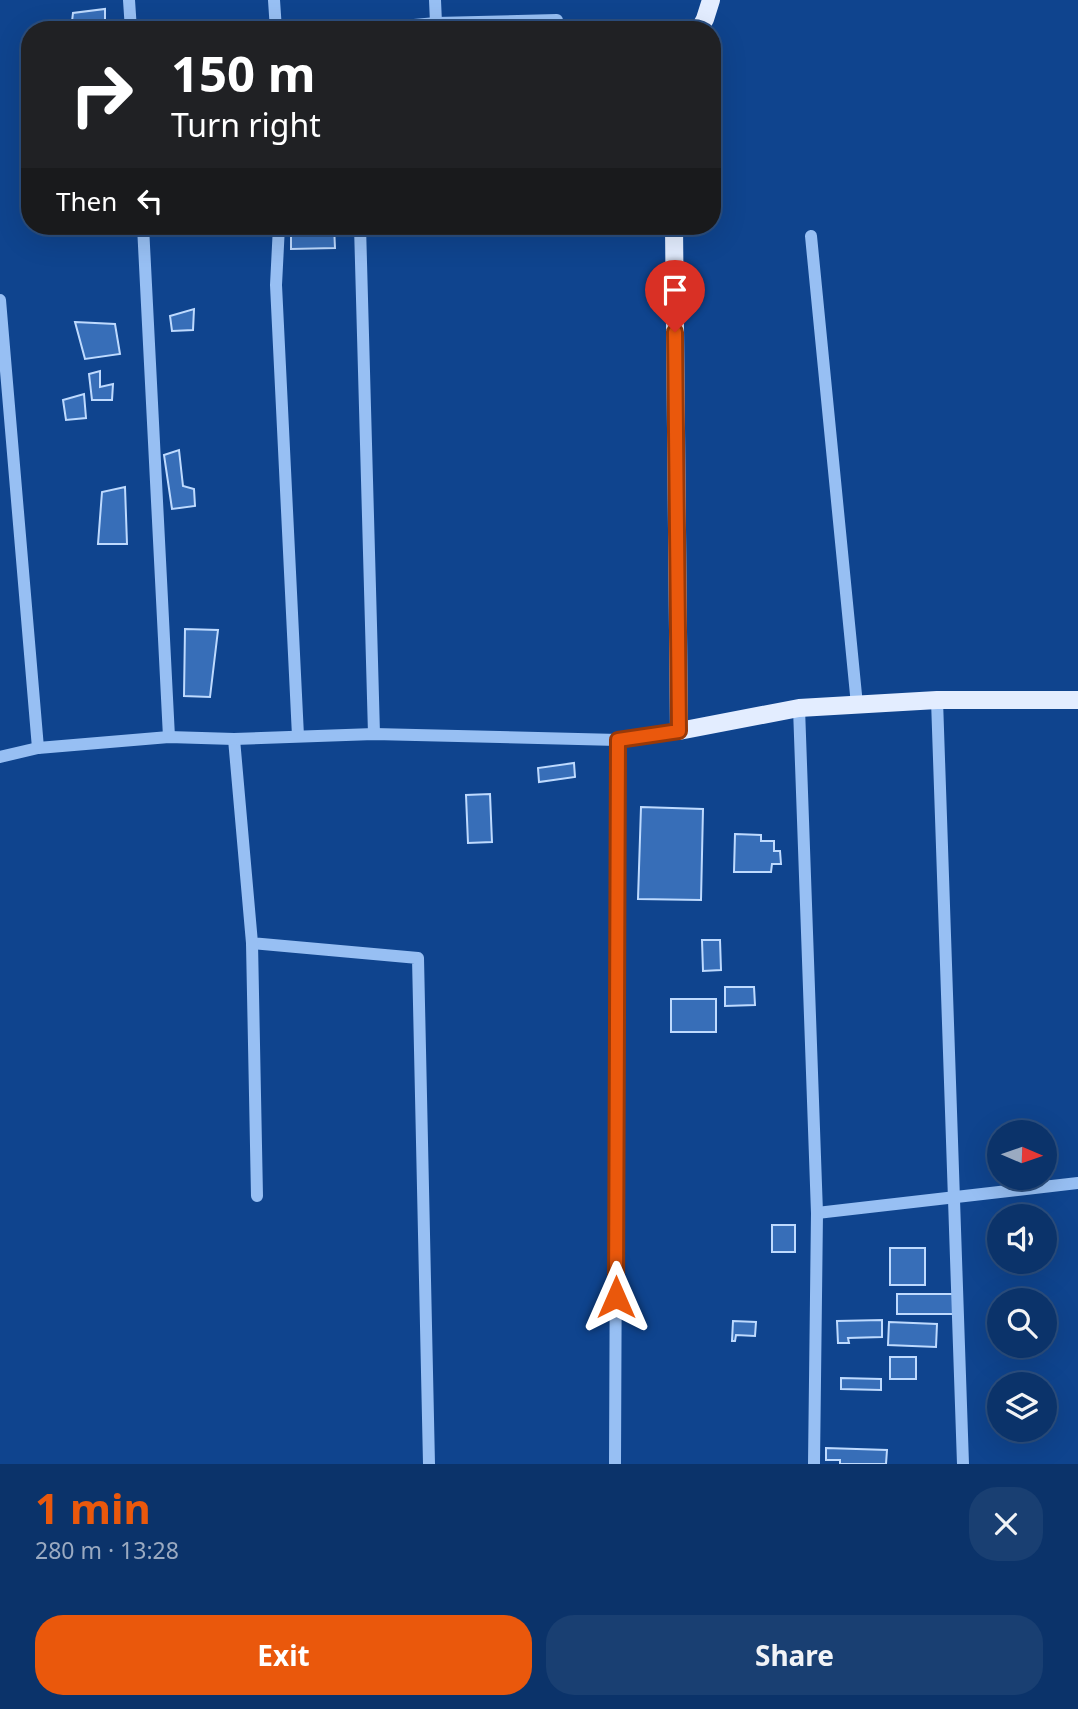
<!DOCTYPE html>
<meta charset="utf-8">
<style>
:root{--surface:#0b336a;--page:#193f72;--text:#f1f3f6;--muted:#9aaac1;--line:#2b4e7e;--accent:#ea580c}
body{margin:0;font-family:"Noto Sans",sans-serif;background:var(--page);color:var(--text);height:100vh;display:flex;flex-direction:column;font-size:26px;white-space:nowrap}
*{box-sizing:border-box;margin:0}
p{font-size:23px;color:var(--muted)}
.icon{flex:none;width:38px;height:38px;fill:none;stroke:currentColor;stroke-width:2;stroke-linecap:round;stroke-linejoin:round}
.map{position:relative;height:1464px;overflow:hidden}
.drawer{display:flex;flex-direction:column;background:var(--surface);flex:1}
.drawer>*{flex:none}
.hud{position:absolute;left:21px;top:21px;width:700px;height:214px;border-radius:28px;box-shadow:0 7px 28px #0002,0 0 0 2px var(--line);background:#202124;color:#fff;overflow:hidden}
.needle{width:46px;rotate:92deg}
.fabs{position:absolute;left:987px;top:1120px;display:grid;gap:14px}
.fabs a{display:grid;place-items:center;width:70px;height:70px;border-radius:50%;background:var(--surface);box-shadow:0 7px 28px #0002,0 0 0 2px var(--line);font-size:35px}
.pin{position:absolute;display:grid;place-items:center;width:60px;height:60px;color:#fff;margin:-72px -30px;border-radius:50% 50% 50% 0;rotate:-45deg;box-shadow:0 0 7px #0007}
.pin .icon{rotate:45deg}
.me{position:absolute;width:77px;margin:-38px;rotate:0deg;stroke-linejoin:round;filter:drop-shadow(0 0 5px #0008)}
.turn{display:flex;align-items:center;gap:24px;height:147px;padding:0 35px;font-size:32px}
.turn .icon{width:91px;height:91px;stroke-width:2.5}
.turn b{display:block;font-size:49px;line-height:60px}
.then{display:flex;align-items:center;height:66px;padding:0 35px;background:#0003;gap:14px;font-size:26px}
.round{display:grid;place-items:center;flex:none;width:74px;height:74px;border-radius:28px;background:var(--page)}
.head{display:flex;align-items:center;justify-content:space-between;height:119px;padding:0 35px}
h1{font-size:42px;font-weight:700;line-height:52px;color:var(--accent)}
.action{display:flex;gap:14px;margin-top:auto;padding:14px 35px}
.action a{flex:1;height:80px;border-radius:28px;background:var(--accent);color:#fff;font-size:28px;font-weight:700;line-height:80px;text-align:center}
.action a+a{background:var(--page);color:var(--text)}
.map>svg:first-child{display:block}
.building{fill:#376eb8;stroke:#bedafe;stroke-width:2}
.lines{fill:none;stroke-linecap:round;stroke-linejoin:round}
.minor{stroke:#97bff3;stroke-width:12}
.major{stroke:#e3edff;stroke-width:18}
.route-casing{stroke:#983908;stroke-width:18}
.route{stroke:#ea580c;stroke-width:12}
</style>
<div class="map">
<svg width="1078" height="1464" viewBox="0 0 1078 1464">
<rect width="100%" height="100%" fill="#0f448e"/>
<g class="building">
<path d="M105,9V30H71L73,13Z"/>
<path d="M291,226H334L335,248L291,249Z"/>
<path d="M194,309L193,330L172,331L170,316Z"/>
<path d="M75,322L115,324L120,354L85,359Z"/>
<path d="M100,371V387L113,384L112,400H92L89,374Z"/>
<path d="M84,394L86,418L66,420L63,400Z"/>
<path d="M179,450L183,486L194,489L195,506L172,509L164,455Z"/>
<path d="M125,487L127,544H98L102,492Z"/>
<path d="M185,629L218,630L210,697L184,696Z"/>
<path d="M574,763L575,777L539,782L538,768Z"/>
<path d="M490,794L492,842L468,843L466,795Z"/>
<path d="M641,807L703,809L701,900L638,899Z"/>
<path d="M735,834L761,835V841H774V851H780L781,864H772L771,872H734Z"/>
<path d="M702,940H720L721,970L703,971Z"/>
<path d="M725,987H754L755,1005L725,1006Z"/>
<rect x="671" y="999" width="45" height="33"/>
<rect x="772" y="1225" width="23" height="27"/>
<rect x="890" y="1248" width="35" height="37"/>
<rect x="897" y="1294" width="58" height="20"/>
<path d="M882,1320V1337L848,1338L849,1343H838L837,1321Z"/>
<path d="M733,1321L756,1322L755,1336L736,1335L735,1341H732Z"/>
<path d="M889,1322L937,1324L936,1347L888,1345Z"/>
<rect x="890" y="1357" width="26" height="22"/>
<path d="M841,1378L881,1379V1390L841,1389Z"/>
<path d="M826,1448L887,1450L886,1464H840V1460H826Z"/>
</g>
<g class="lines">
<g class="minor">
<path d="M129,0L131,30"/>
<path d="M274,0L276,30"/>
<path d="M435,0L436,23"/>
<path d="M359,30L436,23L557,20"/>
<path d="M143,226L169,737"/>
<path d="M279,226L276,285L298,736"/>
<path d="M360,226L374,734"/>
<path d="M811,236L857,705"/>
<path d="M0,300L38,748"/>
<path d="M937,700L963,1464"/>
<path d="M799,708L817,1213L814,1464"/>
<path d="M234,739L252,943L418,958L429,1464"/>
<path d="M0,757L38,748L169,737L234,739L374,734L618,740L679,731"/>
<path d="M252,943L257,1196"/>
<path d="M817,1213L1078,1183"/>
<path d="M615,1464L618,740"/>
</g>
<g class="major">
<path d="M699,30L705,19L711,0"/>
<path d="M674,226L679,731L799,708L937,700H1078"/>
</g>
</g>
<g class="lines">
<g class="route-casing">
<path id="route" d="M616,1297L618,740L679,731L675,332"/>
</g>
<use href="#route" class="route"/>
</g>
</svg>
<div class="fabs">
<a><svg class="needle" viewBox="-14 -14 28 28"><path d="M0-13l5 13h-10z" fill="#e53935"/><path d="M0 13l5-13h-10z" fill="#9aaac1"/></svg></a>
<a><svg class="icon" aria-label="sound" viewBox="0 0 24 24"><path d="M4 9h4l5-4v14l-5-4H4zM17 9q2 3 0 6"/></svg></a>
<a><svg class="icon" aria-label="search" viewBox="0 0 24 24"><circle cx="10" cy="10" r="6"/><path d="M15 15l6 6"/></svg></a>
<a><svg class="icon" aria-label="layers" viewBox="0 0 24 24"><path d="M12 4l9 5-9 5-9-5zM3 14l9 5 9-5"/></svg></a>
</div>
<div class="pin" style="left:675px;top:332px;background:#d93025"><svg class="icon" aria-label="arrive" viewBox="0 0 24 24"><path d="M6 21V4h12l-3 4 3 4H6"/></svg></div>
<svg class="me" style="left:616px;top:1297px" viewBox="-20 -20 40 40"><path d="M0-17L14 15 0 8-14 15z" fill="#ea580c" stroke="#fff" stroke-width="4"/></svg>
<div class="hud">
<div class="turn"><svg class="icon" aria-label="right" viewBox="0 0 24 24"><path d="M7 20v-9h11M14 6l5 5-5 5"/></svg><div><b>150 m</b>Turn right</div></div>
<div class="then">Then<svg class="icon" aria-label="left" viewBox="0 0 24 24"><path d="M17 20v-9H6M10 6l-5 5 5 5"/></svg></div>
</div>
</div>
<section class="drawer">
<div class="head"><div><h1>1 min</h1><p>280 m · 13:28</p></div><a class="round"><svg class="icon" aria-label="close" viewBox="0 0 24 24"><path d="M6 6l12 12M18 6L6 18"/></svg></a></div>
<div class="action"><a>Exit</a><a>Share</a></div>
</section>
